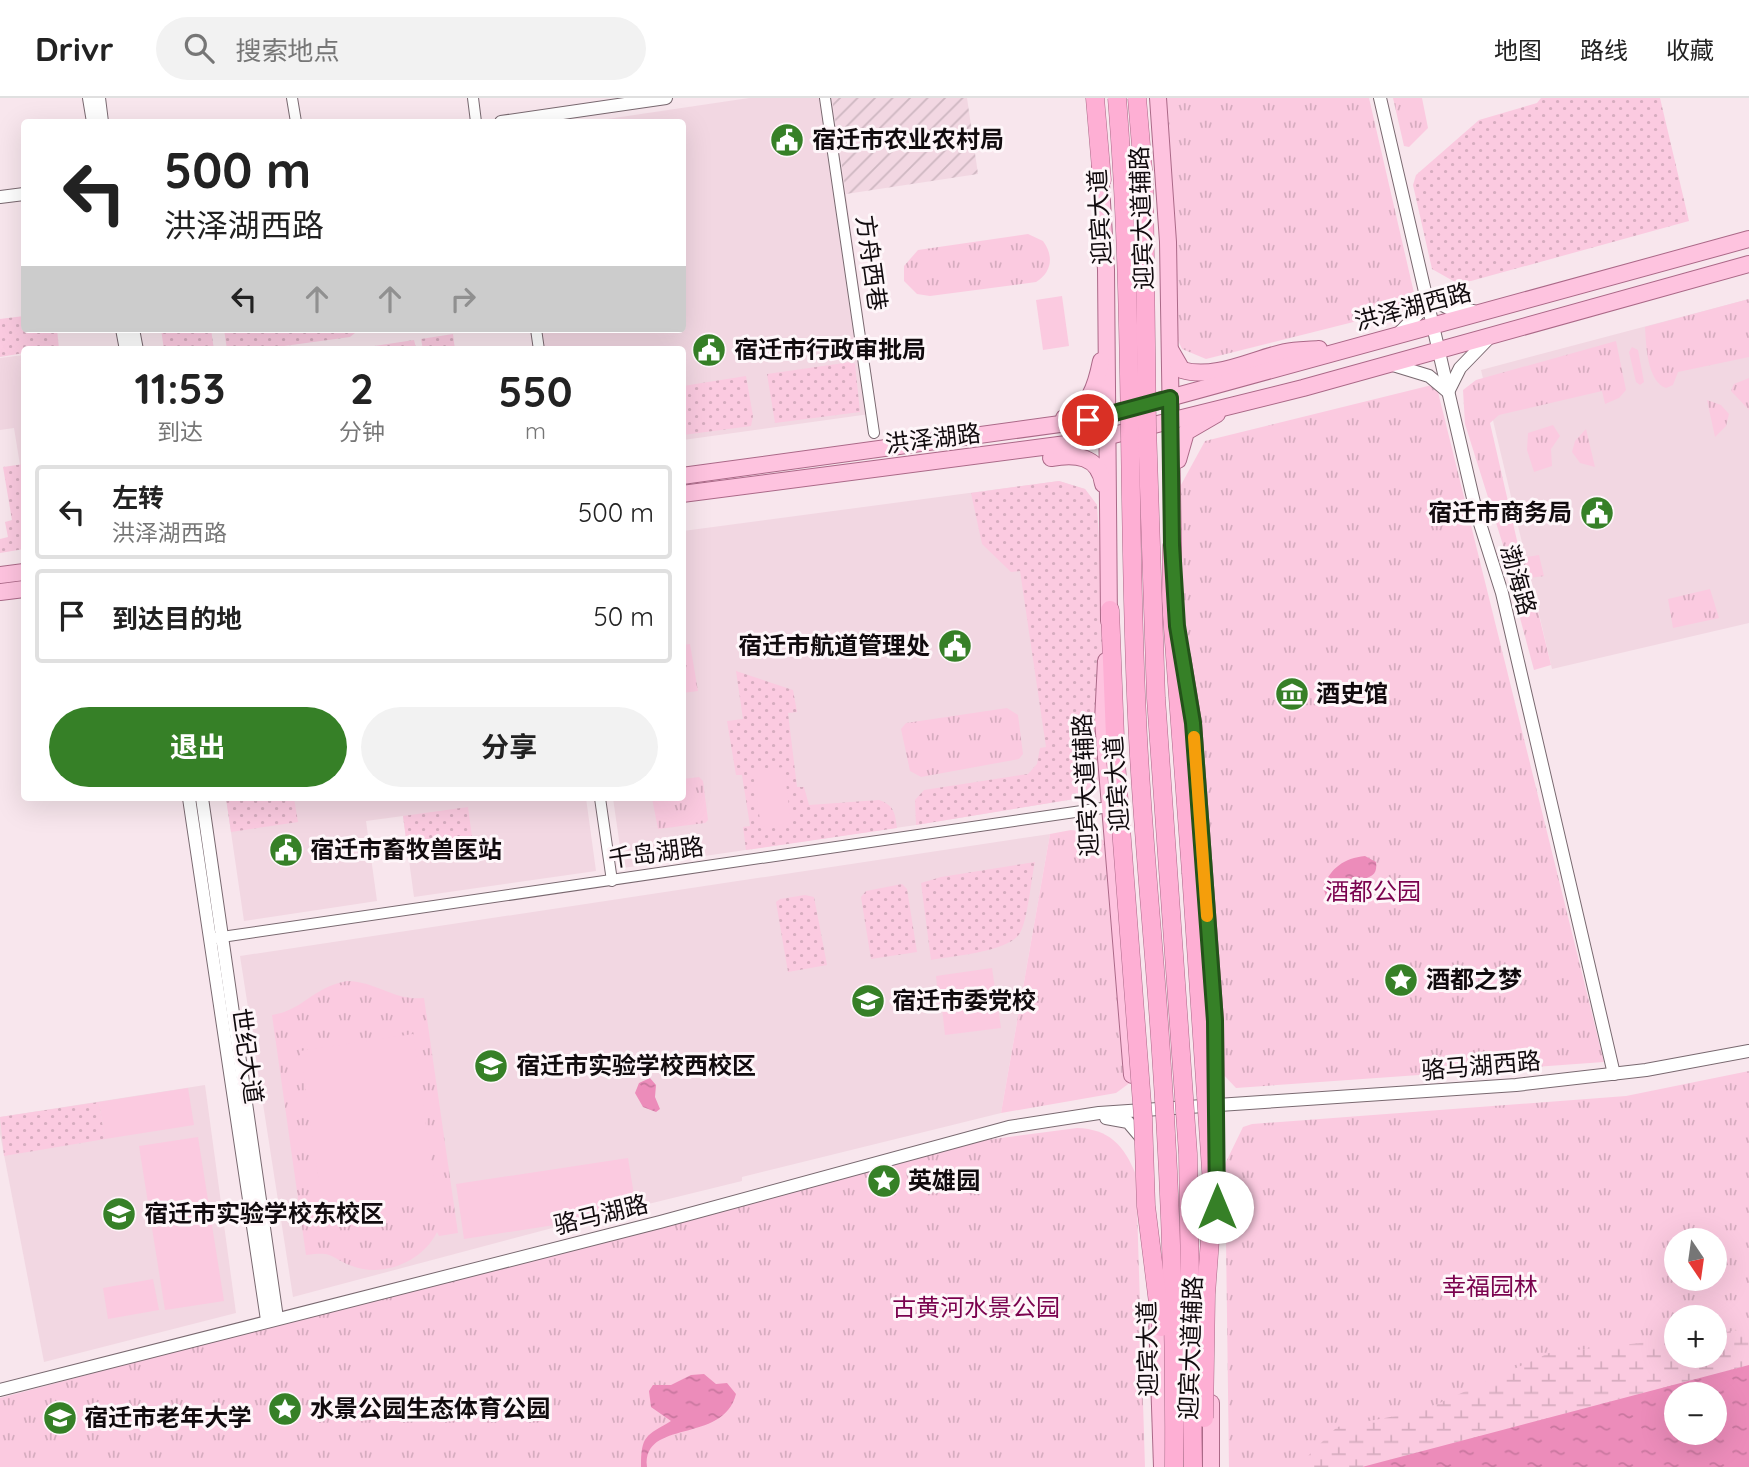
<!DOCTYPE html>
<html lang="zh">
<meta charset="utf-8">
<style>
:root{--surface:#fff;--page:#f2f2f2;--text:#222;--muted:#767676;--line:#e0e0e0;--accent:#368027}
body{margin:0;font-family:Quicksand,"Noto Sans SC",sans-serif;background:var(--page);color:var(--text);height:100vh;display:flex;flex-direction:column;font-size:26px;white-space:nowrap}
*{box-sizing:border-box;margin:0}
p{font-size:23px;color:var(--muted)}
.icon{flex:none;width:38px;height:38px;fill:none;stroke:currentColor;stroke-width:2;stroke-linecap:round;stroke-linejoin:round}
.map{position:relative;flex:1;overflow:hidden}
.side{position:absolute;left:21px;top:248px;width:665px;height:455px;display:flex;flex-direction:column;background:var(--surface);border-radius:7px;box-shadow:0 7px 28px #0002}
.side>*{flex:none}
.guide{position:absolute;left:21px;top:21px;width:665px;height:214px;border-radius:7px;box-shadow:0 7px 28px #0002;background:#fff;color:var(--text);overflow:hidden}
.needle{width:46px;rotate:167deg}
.fabs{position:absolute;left:1664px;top:1130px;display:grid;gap:14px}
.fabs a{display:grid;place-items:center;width:63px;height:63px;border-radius:50%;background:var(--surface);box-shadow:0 7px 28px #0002;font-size:35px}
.pin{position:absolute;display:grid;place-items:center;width:60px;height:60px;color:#fff;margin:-30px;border:4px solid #fff;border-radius:50%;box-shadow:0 2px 7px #0007}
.me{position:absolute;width:77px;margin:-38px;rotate:0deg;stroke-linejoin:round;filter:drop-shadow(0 0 5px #0008)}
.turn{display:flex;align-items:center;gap:24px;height:147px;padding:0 28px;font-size:32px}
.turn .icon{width:91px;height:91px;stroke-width:2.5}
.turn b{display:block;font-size:49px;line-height:60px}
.lanes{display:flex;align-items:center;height:66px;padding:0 28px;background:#0003;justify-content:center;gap:35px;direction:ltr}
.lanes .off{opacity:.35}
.eta{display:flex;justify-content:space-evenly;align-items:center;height:119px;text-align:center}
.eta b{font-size:42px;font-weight:700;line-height:49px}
.action{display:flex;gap:14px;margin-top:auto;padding:14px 28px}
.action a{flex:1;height:80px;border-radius:42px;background:var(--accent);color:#fff;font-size:28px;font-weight:700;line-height:80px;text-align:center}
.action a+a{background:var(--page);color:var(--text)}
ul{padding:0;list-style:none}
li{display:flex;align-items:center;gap:21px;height:94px;margin:0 14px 10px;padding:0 14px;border:4px solid var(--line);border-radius:7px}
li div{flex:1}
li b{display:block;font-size:26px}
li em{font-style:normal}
header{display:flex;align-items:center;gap:42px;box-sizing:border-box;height:98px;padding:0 35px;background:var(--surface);border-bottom:2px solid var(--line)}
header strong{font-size:33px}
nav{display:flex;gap:38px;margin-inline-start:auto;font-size:24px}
.search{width:490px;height:63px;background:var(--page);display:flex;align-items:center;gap:18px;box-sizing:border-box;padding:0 24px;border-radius:38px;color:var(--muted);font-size:26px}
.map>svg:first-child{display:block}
.built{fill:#f2d7e2}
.industrial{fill:url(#industrial-furrows)}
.grass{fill:url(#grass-tufts);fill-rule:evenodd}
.wetland{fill:url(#wetland-marsh)}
.garden{fill:url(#garden-dots)}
.pitch{fill:#fbcae0}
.water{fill:url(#water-ripples);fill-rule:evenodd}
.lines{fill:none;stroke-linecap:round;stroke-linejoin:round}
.minor-casing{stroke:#796970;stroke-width:12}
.tertiary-casing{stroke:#796970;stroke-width:14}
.primary-casing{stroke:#ab6988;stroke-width:18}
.trunk-casing{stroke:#ab6988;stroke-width:19}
.minor{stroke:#fff;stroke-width:10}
.tertiary{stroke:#fff;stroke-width:12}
.primary{stroke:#fec3df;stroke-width:16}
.trunk{stroke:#feafd4;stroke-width:18}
.trunk-bridge-casing{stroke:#ab6988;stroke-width:19;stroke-linecap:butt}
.trunk-bridge{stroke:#feafd4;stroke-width:18}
.route-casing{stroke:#235319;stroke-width:18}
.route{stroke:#368027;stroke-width:12}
.slow{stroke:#f59e0b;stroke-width:12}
.labels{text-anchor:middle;stroke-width:6;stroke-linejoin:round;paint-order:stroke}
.poi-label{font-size:24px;font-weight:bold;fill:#110b0e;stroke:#fef6f9;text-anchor:start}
.street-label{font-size:24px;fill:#110b0e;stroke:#fef6f9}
.park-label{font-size:24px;fill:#7a024e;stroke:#fef6f9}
</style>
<header>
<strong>Drivr</strong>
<div class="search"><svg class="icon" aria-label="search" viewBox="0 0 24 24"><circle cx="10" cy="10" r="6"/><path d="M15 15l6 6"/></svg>搜索地点</div>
<nav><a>地图</a><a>路线</a><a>收藏</a></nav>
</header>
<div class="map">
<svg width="1749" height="1369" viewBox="0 0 1749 1369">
<defs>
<pattern id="industrial-furrows" width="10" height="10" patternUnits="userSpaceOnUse" patternTransform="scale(1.75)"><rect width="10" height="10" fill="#f2d7e2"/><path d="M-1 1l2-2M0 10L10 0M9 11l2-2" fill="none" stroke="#ceb7c1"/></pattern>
<pattern id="grass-tufts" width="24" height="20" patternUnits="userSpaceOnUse" patternTransform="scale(1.75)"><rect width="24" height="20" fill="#fbcae0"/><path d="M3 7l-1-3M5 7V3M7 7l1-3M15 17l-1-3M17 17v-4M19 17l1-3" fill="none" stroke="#d6acbf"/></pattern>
<pattern id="wetland-marsh" width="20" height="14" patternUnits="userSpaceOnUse" patternTransform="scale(1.75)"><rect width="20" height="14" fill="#fbcae0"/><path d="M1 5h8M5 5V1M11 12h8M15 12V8" fill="none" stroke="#d6acbf"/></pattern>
<pattern id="garden-dots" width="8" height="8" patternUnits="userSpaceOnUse" patternTransform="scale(1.75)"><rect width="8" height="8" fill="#fbcae0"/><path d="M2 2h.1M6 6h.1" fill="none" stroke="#d6acbf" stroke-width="1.8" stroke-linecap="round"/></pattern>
<pattern id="water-ripples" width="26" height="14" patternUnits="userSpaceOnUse" patternTransform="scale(1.75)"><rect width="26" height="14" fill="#ec8cba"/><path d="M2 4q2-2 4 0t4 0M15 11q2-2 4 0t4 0" fill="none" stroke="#c9779f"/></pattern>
</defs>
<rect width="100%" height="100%" fill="#f8e6ed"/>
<g class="built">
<path d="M749,0H832L877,315L683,342L682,252H533L530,231H682V24H587Z"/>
<path d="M1749,201V525L1552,571L1481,272Z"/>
<path d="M24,257V366L20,367L14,330L0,332V260Z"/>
<path d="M1059,383L1085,391L1097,407L1094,693L1074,701L916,727L623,770L613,700H682L683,433Z"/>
<path d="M226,700H586L596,773L414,799L403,718L366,723L377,803L244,823Z"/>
<path d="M1050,736L1001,1015L742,1079V1083L579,1123L293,1199L240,858Z"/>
<path d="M205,987L236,1215L44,1264L0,1036V1019Z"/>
</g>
<path class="industrial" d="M832,0H967L978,76L846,96Z"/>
<g class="grass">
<path d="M1162,0H1369L1417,208L1206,261L1182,251L1172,229Z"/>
<path d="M1393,0H1422L1428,30L1409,49L1404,48Z"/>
<path d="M1028,136L1043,143C1054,158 1052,174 1036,184L930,198L917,196L904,183V168L918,152Z"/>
<path d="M1749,201V259L1678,274L1673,287L1666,290C1647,284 1646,246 1645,229Z"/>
<path d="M1616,243L1626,292L1619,300L1605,306L1602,293L1499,317L1490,325L1521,460L1539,457L1544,478L1514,482L1465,326L1463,292L1476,282Z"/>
<path d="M1632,249L1638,252L1644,284L1640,287L1636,284L1629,254Z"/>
<path d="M1749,280V312L1731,293L1734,286Z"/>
<path d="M1436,286L1604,964L1236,990L1203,955L1173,587L1176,396L1205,343Z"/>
<path d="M1707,302L1721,307L1729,316L1726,328L1715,339Z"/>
<path d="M1553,327L1560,338L1551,351L1552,368L1534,374L1527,352L1528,335Z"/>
<path d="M1586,331L1595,369L1580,365L1572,354L1575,343Z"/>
<path d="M1710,491L1719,520L1673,530L1668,501Z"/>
<path d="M1534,497L1551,567L1534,572L1516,505L1523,499Z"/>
<path d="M690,546L698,593L683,595V547Z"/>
<path d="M1007,610L1018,617L1023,656L1019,661L921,679L910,673L901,631L906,625Z"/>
<path d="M699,679L703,683L708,722L705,725L658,731L652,700H682L683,681Z"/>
<path d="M1071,732L1086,734L1111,746L1131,984L1116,995L1001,1015L1050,736Z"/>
<path d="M347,883C379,884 393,903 424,900L458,1135L439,1138L437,1134C423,1163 384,1180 352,1168C328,1159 335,1153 306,1157L272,917C304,912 311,890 347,883Z"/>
<path d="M1749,973V1369H1229L1225,1066L1243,1029L1252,1026L1626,998ZM1676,1143H1715V1181H1676ZM1676,1220H1715V1258H1676ZM1676,1297H1715V1335H1676Z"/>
<path d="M1077,1030C1109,1031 1124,1047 1136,1077L1145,1369H0V1300L660,1124L986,1042Z"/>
</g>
<path class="wetland" d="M1749,1230V1267L1362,1369H1297L1337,1329L1422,1313L1549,1255L1676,1241V1258H1715V1236Z"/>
<g class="garden">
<path d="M1541,0H1660L1689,123L1471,183L1455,184L1432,171L1413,87L1416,77L1479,22L1537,5Z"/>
<path d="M24,218V231H57L59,251L24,252V255L0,259V221Z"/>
<path d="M161,231H211L214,252H164Z"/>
<path d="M224,231H360L350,239L255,252H227Z"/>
<path d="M453,236L455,252H423L421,241Z"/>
<path d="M414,242L416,250L348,252Z"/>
<path d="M851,264L855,266L860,314L775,325L767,276Z"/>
<path d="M746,278L753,318L751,328L683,337V288Z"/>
<path d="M24,366V451L0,455V441L8,439L5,424L12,422L3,369Z"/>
<path d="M1059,383L1085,391L1097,407L1112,655C1104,680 1098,691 1074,701L916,727L915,702L924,692L1028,676L1037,666L1040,650L1046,649L1020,473L1011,474L982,446L971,395Z"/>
<path d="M736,573L793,592L797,614L788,615L797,689H804L809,707L879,702C894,707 895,715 897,730L746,752L743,729L750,728L742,677H736L727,623L743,621Z"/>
<path d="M226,700H294L298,724L231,734Z"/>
<path d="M468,709L474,754L409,763L403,718Z"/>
<path d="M1035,764C1031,781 1028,821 1020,835C1009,854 952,858 931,862L921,785L941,779Z"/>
<path d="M902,786L907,791L917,854L871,861L861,799L866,793Z"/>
<path d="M805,797L814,799L827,867L788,874L776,804L780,801Z"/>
<path d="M99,1004L105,1041L4,1058L0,1019Z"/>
</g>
<g class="pitch">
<path d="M1062,198L1069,248L1043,252L1036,202Z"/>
<path d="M784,669L791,725L761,729L753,673Z"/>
<path d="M992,870L996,898L939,906L936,878Z"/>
<path d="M997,903L1001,930L945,937L942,910Z"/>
<path d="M413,936L437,1104L324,1120L300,953Z"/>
<path d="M188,990L194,1027L105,1041L99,1004Z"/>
<path d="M198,1039L224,1203L165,1212L139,1048Z"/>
<path d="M628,1060L636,1109L580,1120V1123L464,1141L456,1086Z"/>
<path d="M153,1181L159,1212L108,1221L103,1190Z"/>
</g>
<g class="water">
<path d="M1365,758L1376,764C1379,785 1358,778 1347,786C1342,789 1339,795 1335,799L1326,798L1323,789C1331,770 1344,760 1365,758Z"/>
<path d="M650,980L656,987L655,999L660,1011L656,1014L643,1009L635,995L639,985Z"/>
<path d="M1749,1267V1369H1362ZM1676,1297H1715V1335H1676Z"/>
<path d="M704,1276L716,1286L727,1285L736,1296C723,1347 642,1320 647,1369H641C641,1337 646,1338 671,1323L651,1309L649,1293L653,1287H671L691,1277Z"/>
</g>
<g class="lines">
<g class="minor-casing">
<g id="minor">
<path d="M292,0L296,24"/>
<path d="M473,0L476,24"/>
<path d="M825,0L874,335"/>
<path d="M536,231L539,252"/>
<path d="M600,700L612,783"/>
<path d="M215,840L1109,709"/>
</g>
</g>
<g class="tertiary-casing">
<g id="tertiary">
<path d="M89,0L93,24"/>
<path d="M99,0L102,24"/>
<path d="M1380,0L1476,413L1502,495L1614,976"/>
<path d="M501,24L666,0"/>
<path d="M0,99L24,96"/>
<path d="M122,231L126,252"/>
<path d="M133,231L137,252"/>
<path d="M1397,237L1418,216L1425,198L1448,210L1473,213"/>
<path d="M1393,267L1429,278L1448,294L1460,270L1490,239"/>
<path d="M189,700L267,1222"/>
<path d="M202,700L277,1220"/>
<path d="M1106,1020L1128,1024L1144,1043"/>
<path d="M0,1292L660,1124L1009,1029L1099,1015L1516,987L1646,972L1749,953"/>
</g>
</g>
<g class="primary-casing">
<g id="primary">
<path d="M1158,0L1168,144L1173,459"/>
<path d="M1100,70L1106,172L1109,523"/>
<path d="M1171,253L1182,272C1215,282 1253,261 1285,254C1296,252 1308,252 1319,251"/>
<path d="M1064,320C1089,311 1096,288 1101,263"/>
<path d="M1051,360C1075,356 1099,357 1103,386"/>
<path d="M1178,362L1186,334L1217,316"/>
<path d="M682,378L1089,322L1749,141"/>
<path d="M682,396L1089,343L1303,290L1749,166"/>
<path d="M0,477L24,474"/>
<path d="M0,494L24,491"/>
<path d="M1182,558L1193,625L1215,923L1216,1041"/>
<path d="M1106,563L1103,623L1132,977"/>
<path d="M1157,1218L1162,1369"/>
<path d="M1211,1369V1305"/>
</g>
</g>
<g class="trunk-casing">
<g id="trunk">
<path d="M1095,0L1102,82"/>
<path d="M1172,447L1171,503L1191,774"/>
<path d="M1110,512L1116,664"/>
</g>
</g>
<use href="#minor" class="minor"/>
<use href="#tertiary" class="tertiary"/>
<use href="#primary" class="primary"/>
<use href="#trunk" class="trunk"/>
<g class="trunk-bridge-casing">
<g id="trunk-bridge">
<path d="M1117,0C1134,206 1127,413 1137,619C1142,736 1155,853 1162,970C1171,1102 1175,1236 1174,1369"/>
<path d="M1137,0L1144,83L1147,328L1156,600L1188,1056L1193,1369"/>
<path d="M1116,664L1143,1019L1146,1108L1161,1229"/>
<path d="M1191,774L1213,1101L1206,1196L1204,1320"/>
</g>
</g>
<use href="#trunk-bridge" class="trunk-bridge"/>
</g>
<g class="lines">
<g class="route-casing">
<path id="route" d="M1088,322L1170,300L1172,447L1177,528L1193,625L1215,923L1217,1109"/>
</g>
<use href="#route" class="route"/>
<path class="slow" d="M1194,639L1207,818"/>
</g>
<defs>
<g id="civic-disc" transform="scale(1.75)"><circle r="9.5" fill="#368027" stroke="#fef6f9"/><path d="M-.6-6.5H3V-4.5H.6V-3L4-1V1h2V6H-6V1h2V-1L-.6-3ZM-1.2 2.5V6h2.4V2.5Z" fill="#fff"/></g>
<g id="museum-disc" transform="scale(1.75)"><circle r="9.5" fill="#368027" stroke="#fef6f9"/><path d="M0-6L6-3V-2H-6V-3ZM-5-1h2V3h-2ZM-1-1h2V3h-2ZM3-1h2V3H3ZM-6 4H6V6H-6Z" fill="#fff"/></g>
<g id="sight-disc" transform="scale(1.75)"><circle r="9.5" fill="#368027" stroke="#fef6f9"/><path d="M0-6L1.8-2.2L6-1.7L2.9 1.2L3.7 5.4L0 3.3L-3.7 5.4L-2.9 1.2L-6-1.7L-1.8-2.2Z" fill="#fff"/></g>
<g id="university-disc" transform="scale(1.75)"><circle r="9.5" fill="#368027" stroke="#fef6f9"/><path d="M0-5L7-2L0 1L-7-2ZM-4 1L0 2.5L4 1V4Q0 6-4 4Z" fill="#fff"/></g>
<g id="school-disc" transform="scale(1.75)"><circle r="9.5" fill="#368027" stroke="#fef6f9"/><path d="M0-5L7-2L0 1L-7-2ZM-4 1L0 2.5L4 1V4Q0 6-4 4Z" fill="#fff"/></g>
</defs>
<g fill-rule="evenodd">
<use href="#civic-disc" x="787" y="42"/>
<use href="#civic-disc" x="709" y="252"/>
<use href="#civic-disc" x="1597" y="415"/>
<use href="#civic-disc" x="955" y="548"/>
<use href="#museum-disc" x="1292" y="596"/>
<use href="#civic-disc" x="286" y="752"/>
<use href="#sight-disc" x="1401" y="882"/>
<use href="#university-disc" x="868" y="903"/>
<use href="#school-disc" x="491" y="968"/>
<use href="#sight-disc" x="884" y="1083"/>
<use href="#school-disc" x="119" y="1116"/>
<use href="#sight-disc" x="285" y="1311"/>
<use href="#university-disc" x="60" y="1320"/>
</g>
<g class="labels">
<g class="poi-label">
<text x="812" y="50">宿迁市农业农村局</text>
<text x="734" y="260">宿迁市行政审批局</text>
<text x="1572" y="423" text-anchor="end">宿迁市商务局</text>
<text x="930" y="556" text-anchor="end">宿迁市航道管理处</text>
<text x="1316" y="604">酒史馆</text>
<text x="310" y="760">宿迁市畜牧兽医站</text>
<text x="1426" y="890">酒都之梦</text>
<text x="892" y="911">宿迁市委党校</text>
<text x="516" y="976">宿迁市实验学校西校区</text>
<text x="908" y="1091">英雄园</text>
<text x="144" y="1124">宿迁市实验学校东校区</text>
<text x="310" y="1319">水景公园生态体育公园</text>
<text x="84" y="1328">宿迁市老年大学</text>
</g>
<g class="street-label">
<text transform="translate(1100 119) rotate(-93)" y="8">迎宾大道</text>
<text transform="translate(1142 120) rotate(-92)" y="8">迎宾大道辅路</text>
<text transform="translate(871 165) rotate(82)" y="8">方舟西巷</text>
<text transform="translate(1413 209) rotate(-15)" y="8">洪泽湖西路</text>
<text transform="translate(933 341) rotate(-7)" y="8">洪泽湖路</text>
<text transform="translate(1518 482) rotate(74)" y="8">渤海路</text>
<text transform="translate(1117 686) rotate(-94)" y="8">迎宾大道</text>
<text transform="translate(1086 687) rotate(-93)" y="8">迎宾大道辅路</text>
<text transform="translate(656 755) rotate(-8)" y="8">千岛湖路</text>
<text transform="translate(247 958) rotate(82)" y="8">世纪大道</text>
<text transform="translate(1481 968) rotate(-5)" y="8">骆马湖西路</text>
<text transform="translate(601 1117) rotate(-14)" y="8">骆马湖路</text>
<text transform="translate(1191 1250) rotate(-88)" y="8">迎宾大道辅路</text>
<text transform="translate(1148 1251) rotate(-91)" y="8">迎宾大道</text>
</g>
<g class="park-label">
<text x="1373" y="802">酒都公园</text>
<text x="1490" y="1197">幸福园林</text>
<text x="976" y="1218">古黄河水景公园</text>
</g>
</g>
</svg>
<div class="fabs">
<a><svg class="needle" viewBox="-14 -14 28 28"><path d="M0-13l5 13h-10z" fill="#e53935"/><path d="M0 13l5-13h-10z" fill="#767676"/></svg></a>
<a>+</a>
<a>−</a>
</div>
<div class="pin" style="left:1088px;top:322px;background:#d93025"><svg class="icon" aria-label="arrive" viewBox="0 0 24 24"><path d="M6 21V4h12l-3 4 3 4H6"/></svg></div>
<svg class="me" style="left:1217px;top:1109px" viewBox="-20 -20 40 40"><circle r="19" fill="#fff"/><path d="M0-13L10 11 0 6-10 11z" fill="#368027"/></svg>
<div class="guide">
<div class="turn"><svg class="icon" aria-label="left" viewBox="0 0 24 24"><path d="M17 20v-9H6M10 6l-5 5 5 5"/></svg><div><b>500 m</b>洪泽湖西路</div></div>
<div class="lanes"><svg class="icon" aria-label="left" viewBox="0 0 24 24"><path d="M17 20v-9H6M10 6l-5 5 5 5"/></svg><svg class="icon off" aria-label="ahead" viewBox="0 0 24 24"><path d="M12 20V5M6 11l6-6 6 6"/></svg><svg class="icon off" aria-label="ahead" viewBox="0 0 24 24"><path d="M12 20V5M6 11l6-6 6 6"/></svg><svg class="icon off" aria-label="right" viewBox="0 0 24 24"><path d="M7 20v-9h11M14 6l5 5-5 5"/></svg></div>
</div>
<section class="side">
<div class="eta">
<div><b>11:53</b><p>到达</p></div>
<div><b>2</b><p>分钟</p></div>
<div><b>550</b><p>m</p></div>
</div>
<ul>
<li><svg class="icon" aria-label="left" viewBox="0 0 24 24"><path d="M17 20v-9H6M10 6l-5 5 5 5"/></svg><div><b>左转</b><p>洪泽湖西路</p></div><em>500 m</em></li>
<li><svg class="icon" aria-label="arrive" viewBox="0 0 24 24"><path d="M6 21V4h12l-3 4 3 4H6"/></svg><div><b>到达目的地</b></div><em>50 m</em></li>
</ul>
<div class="action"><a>退出</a><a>分享</a></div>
</section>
</div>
